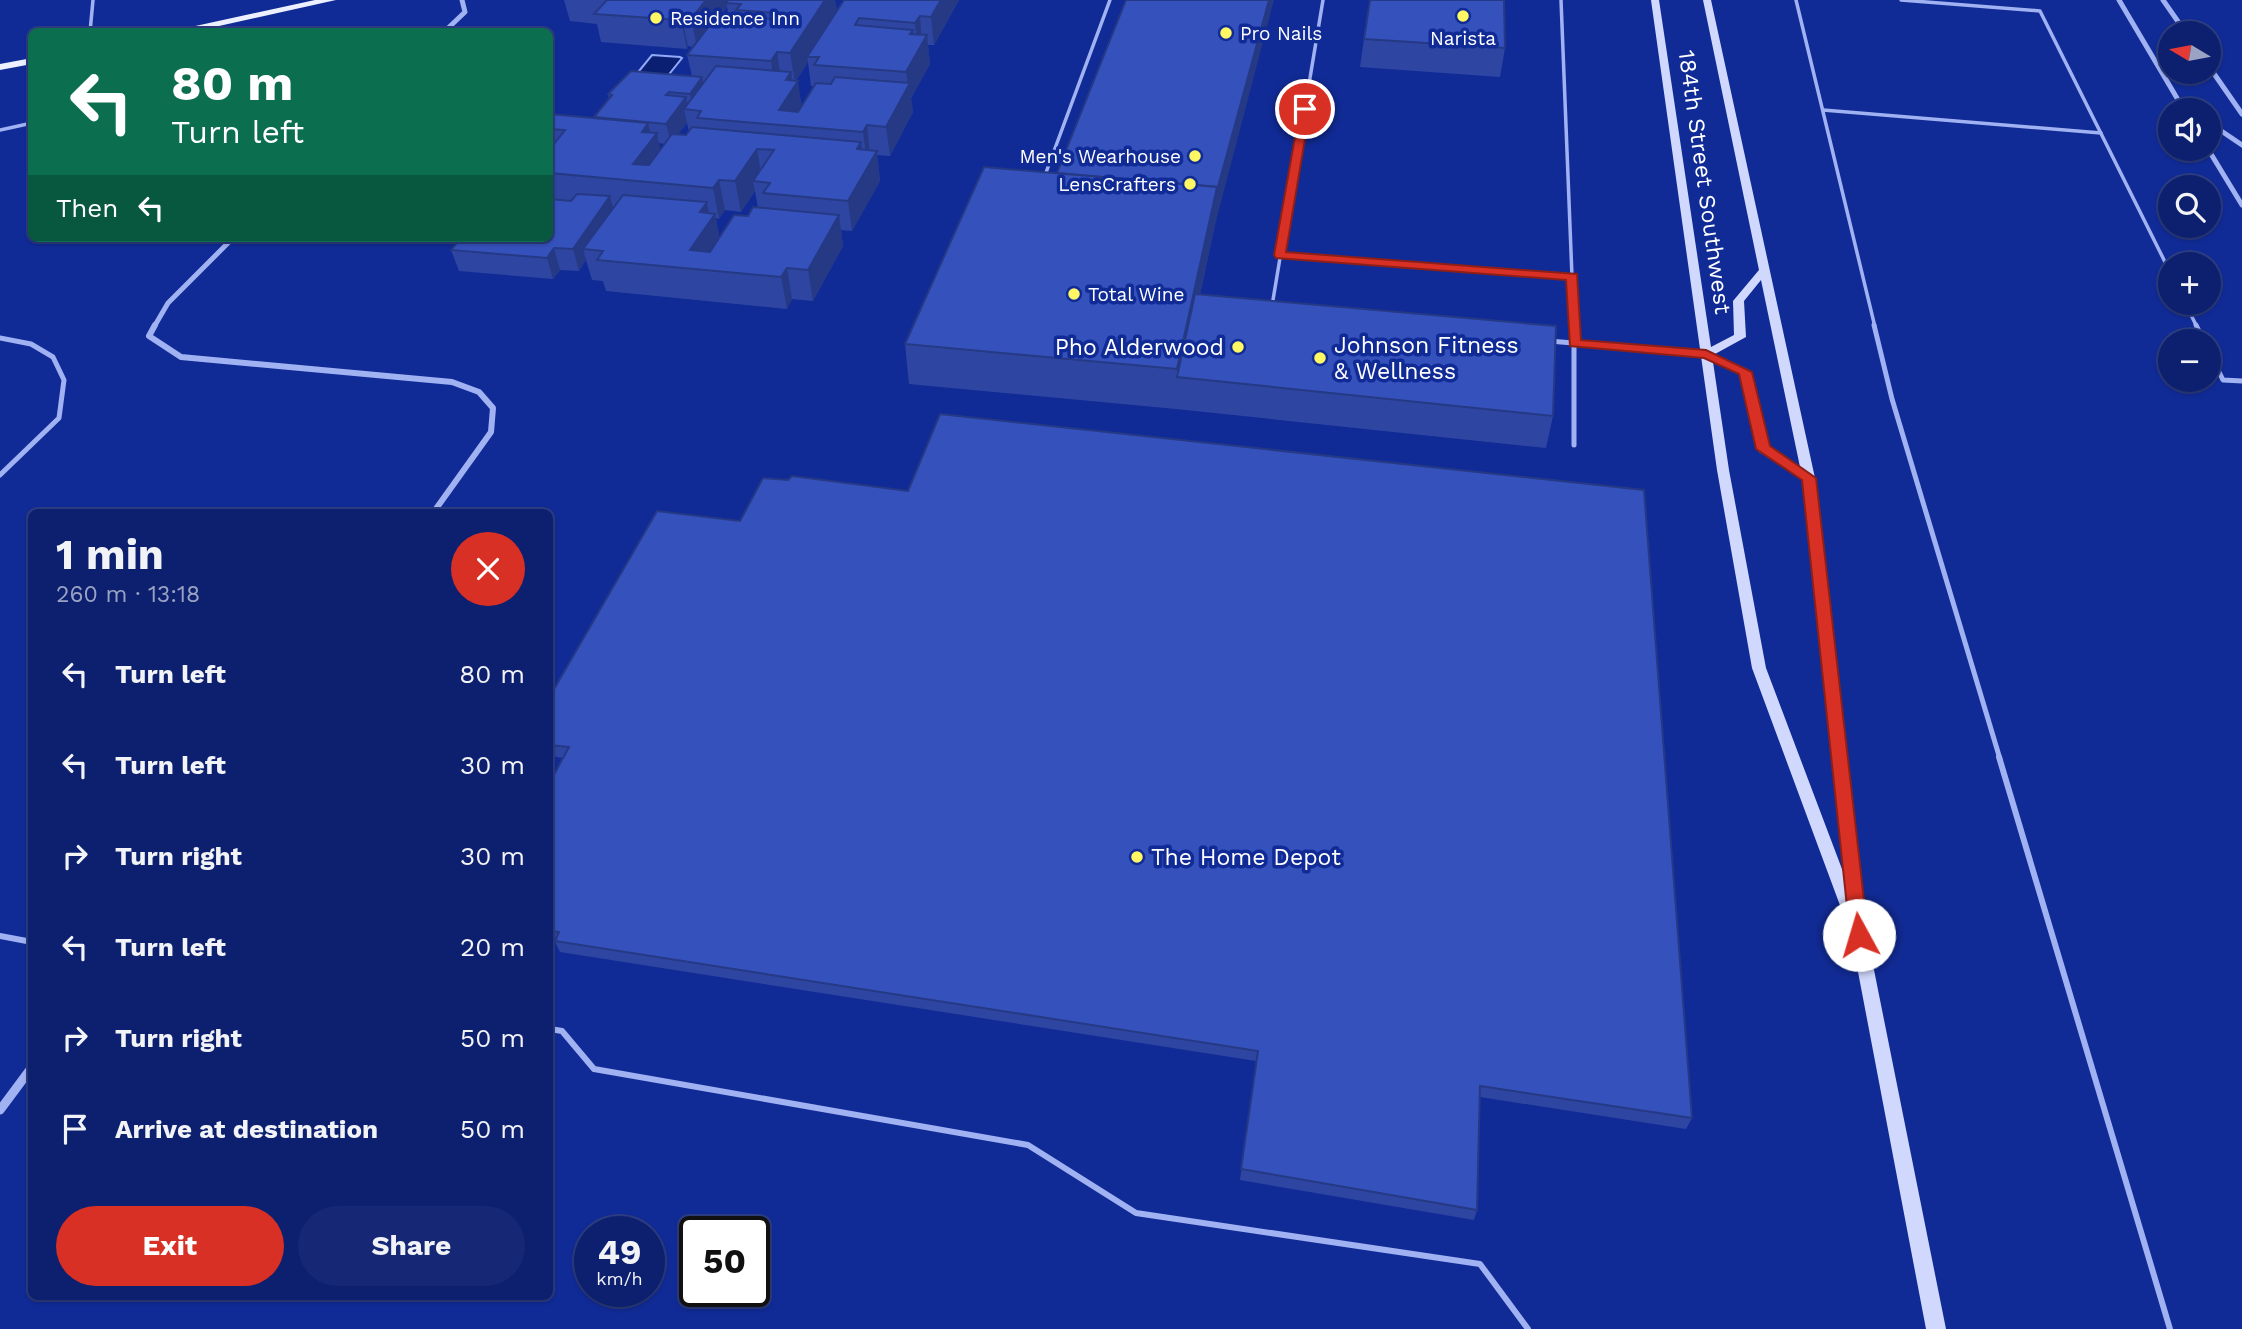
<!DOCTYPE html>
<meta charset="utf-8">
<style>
:root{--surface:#0d2070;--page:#162875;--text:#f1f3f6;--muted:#9aa3c3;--line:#2d3e83;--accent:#d93025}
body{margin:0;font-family:"Work Sans",sans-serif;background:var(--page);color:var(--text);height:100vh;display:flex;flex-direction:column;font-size:26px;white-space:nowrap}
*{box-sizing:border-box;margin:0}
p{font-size:23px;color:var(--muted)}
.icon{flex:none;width:38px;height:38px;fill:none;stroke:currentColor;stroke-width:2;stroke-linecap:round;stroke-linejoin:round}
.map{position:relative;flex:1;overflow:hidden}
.side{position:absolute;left:28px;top:509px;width:525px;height:791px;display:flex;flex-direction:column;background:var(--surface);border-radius:10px;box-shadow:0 2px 5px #0004,0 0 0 2px var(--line)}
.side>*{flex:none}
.guide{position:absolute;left:28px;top:28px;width:525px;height:214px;border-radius:10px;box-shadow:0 2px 5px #0004,0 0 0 2px var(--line);background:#0b6e4f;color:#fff;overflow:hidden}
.needle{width:46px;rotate:280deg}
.fabs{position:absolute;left:2158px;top:21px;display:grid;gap:14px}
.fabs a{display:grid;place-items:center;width:63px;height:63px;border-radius:50%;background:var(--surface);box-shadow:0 2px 5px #0004,0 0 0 2px var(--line);font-size:35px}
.speed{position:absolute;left:574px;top:1216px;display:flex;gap:14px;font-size:35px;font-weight:700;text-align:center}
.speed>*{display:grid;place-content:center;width:91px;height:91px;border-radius:50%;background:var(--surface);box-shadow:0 2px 5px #0004,0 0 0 2px var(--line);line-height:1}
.speed small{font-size:18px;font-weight:400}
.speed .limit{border:4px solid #111;border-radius:10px;background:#fff;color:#111}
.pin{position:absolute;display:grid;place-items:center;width:60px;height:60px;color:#fff;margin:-30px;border:4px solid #fff;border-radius:50%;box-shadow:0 2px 7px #0007}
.me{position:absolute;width:77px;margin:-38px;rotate:354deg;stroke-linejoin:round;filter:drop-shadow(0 0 5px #0008)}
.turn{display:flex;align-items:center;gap:24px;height:147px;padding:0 28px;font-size:32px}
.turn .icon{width:91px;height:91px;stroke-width:2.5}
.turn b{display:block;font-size:49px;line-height:60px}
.then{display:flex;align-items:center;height:66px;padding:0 28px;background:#0003;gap:14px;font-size:26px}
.round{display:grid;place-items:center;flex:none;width:74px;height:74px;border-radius:37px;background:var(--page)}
.headline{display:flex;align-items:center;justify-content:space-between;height:119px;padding:0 28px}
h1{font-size:42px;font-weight:700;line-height:52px}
.primary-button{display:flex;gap:14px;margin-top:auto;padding:14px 28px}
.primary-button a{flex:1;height:80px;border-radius:42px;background:var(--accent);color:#fff;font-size:28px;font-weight:700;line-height:80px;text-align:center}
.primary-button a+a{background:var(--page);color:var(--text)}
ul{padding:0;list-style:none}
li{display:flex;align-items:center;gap:21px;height:91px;padding:0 28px}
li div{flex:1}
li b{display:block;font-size:26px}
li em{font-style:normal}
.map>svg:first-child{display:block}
.water{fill:#0a1e72;stroke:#92a9f7;stroke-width:2}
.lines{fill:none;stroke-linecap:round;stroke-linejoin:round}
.lane-far2{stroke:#a1b2f3;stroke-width:3.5}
.lane-far1{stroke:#a1b2f3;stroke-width:5}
.lane{stroke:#a1b2f3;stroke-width:6}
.street-far2{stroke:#a1b2f3;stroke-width:5}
.street-far1{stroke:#a1b2f3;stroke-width:6}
.street{stroke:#a1b2f3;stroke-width:9}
.secondary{fill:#d0d9fd;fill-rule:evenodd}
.primary{fill:#edf0ff;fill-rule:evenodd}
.wall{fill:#2e46a2;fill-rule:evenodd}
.shaded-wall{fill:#253984}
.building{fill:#3551bc;stroke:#253984;stroke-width:2}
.route{fill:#d93025;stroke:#8d1f18;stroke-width:2}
.poi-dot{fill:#fff863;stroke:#112b96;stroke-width:2.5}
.labels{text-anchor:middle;stroke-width:7;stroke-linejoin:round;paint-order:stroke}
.far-poi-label{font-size:19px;fill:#fff;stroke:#112b96;text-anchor:start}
.street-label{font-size:23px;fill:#fff;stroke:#112b96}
.poi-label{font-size:23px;fill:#fff;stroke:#112b96;text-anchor:start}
</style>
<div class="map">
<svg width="2242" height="1329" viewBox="0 0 2242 1329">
<rect width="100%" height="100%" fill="#112b96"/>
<path class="water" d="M652,55L680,57L682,58L666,78L635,76Z"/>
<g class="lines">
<g class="lane-far2">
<path d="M1561,0L1574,327"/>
<path d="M1796,0L1875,327"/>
<path d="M1901,0L2040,11L2170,272"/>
<path d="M90,32L93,0"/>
<path d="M1823,110L2101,133"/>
<path d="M0,130L32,123"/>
<path d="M1044,178L1110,0"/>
<path d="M1280,255L1572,277"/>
<path d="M2185,303L2197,327"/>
<path d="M1272,306L1323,0"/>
</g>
<g class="lane-far1">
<path d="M1574,325V445"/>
<path d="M1874,325L1892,399L2000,759"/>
<path d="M2196,325L2204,341"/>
<path d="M0,338L31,344L53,357L64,380L59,418L0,475"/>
<path d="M1549,341L1706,354"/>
<path d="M2208,350L2223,380L2242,381"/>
</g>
<g class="lane">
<path d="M1999,757L2170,1329"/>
<path d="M0,936L32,942"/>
<path d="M550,1029L562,1031L594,1069L1028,1145L1136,1213L1480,1264L1528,1329"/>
</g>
<g class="street-far2">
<path d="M2119,0L2184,110"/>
<path d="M2163,0L2186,33"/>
<path d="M444,32L465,12L462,0"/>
<path d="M2208,65L2242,114"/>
<path d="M2208,122L2242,145"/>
<path d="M2208,149L2242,205"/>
<path d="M154,327L168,303L233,238"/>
</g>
<path class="street-far1" d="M155,325L149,336L181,357L452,382L479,392L493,408L491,432L433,513"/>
<path class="street" d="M0,1110L32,1067"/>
<path class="secondary" d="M1651,0H1659L1711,347L1734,335L1733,301L1759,270L1703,0H1711L1815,478L1865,913L1861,918L1867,935L1946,1329H1926L1851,935L1752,668L1717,470ZM1761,280L1800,467L1769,447L1749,370L1715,354L1746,337L1744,301ZM1713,362L1740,374L1759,452L1803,480L1845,877L1766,668L1729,470Z"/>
<g class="primary">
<path d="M315,0H336L192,32H168Z"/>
<path d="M32,58V64L0,70V64Z"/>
</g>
</g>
<g class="wall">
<path d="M564,0H835L837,12L844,0H959L934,45H928L930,64L911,98L913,112L890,156L877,155L880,181L852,231L841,230L843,246L813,301L792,299L787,309L606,291L603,281L592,280L586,260L579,271L560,270L553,279L459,271L451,250L552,200L550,193V114L595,118L594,117L609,99L608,94L692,76L687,55L693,47L688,46L687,49L601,42L597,24L570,21ZM727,7L729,18L725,22L716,21ZM808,62L811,86H814L802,106L796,81ZM687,123L689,132L686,135L678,134ZM659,143L665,144L660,150ZM755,191L758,208L719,238L716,218L719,219L725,210L741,212Z"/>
<path d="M1364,39L1505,48L1500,77L1360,67Z"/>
<path d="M1215,225L1200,295L1553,416L1546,448L1176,409L909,384L905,344Z"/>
<path d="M550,696L1692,1118L1686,1129L1480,1097L1477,1210L1474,1220L1240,1180L1256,1061L560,952L555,942L550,941V782L563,758L550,756Z"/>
</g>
<g class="shaded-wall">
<path d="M706,0H732L726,3L727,7L697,47L691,19Z"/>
<path d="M821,0H835L837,15L807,57L808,62L795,82L790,53Z"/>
<path d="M941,0H959L934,45L931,17Z"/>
<path d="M1269,0H1274L1215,225L1182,377H1177V369L1217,187Z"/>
<path d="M920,16L922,44L927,35L930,64L911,98L913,112L890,156L886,127L908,87L906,72L910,34L913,30L915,57L918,51L915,23Z"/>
<path d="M682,18L688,46L687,49L681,20Z"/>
<path d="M777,52L781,81L775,90L771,61Z"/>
<path d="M791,72L794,88L798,81L802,110L793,126L779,110L786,80Z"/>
<path d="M702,77L706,97L693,110L690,94Z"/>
<path d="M686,97L689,110L684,109L687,123L671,144L666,124Z"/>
<path d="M648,123L652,139L657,133L663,163L637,181L633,164L642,132Z"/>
<path d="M867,125L870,155L867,162L863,132Z"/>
<path d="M550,134L556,159L550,164Z"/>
<path d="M861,142L865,171L877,151L880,181L852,231L848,201L857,149Z"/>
<path d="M757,149L762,179L753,181L755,191L741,212L735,181Z"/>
<path d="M719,180L725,210L719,219L713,188Z"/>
<path d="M610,196L616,218L583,249L586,260L579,271L573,249Z"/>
<path d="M707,202L710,220L715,214L721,244L704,270L690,250L700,212Z"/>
<path d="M839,215L843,246L813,301L808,270Z"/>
<path d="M554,248L560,270L553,279L547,258Z"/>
<path d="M787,268L792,299L787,309L781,277Z"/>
</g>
<g class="building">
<path d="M607,0H706L691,19L682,18L681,20L594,14Z"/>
<path d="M728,0H825L790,53L777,52L771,61L687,55L713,21L725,22L730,16L787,20L791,14L736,10L741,4L726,3Z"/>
<path d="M844,0H941L931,17L920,16L915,23L859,18L855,25L913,30L910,34L927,35L906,72L814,65L819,57H807Z"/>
<path d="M1126,0H1269L1216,194L1217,187L1057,173Z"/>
<path d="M1370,0H1504L1505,48L1364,39Z"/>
<path d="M716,66L791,72L786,80L798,81L779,110L798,112L816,83L831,84L835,77L910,83L886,127L867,125L863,132L697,118L701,111L684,109Z"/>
<path d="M631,71L702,77L690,94L669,92L666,95L686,97L666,124L594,117L612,95L608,94Z"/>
<path d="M550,114L648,123L642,132L657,133L633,164L649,165L672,134L686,135L692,127L861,142L857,149L877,151L848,201L763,193L770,183L753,181L774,150L757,149L735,181L719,180L713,188L550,173V166L551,164H550V149L565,130L550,129Z"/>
<path d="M984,167L1217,187L1177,369L905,344Z"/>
<path d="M577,194L610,196L573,249L554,248L547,258L451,250L461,238H550V199L571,201Z"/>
<path d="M623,195L707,202L700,212L715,214L690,250L710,252L734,215L748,216L753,207L839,215L808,270L787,268L781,277L597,260L603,251L583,249Z"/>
<path d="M1195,294L1556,326L1553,416L1177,377Z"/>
<path d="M940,414L1644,490L1692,1118L1480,1086L1477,1210L1241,1169L1258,1051L555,941L559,932L550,931V782L569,747L550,745V696L657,511L740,521L763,478L788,480L792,476L908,491Z"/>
</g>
<path class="route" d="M1305,106L1310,109L1286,252L1577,274L1581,340L1706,350L1752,372L1770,446L1816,478L1868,935L1866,941L1859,943L1852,941L1850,935L1802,480L1756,449L1739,374L1704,358L1570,346L1566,280L1276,258L1274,255L1300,109Z"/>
<g class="poi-dot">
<circle cx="1463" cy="16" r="7"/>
<circle cx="656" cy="18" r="7"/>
<circle cx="1226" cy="33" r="7"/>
<circle cx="1195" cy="156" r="7"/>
<circle cx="1190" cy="184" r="7"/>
<circle cx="1074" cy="294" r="7"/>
<circle cx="1238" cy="347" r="7"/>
<circle cx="1320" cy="358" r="7"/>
<circle cx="1137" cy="857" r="7"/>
</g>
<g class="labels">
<g class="far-poi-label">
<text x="670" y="25">Residence Inn</text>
<text x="1240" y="40">Pro Nails</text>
<text x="1463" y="45" text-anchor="middle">Narista</text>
<text x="1181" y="163" text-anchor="end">Men's Wearhouse</text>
<text x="1176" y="191" text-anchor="end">LensCrafters</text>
<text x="1088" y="301">Total Wine</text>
</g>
<g class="street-label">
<text transform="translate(1705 182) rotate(82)" y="8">184th Street Southwest</text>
</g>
<g class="poi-label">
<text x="1334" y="353">Johnson Fitness<tspan x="1334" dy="26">&amp; Wellness</tspan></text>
<text x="1224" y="355" text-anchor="end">Pho Alderwood</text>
<text x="1151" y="865">The Home Depot</text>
</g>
</g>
</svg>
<div class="fabs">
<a><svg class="needle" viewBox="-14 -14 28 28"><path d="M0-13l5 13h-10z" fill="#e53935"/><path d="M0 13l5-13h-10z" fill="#9aa3c3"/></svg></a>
<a><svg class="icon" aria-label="sound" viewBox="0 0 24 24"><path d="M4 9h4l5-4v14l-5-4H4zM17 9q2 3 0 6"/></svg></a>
<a><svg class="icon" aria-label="search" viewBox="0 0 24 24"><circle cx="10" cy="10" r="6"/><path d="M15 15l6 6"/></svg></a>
<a>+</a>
<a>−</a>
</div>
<div class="speed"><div>49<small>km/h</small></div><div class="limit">50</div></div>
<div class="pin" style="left:1305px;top:109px;background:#d93025"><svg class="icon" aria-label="arrive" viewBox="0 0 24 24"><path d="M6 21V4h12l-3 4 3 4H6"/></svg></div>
<svg class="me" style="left:1859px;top:935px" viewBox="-20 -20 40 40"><circle r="19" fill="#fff"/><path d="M0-13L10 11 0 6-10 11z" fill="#d93025"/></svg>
<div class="guide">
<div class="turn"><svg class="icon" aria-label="left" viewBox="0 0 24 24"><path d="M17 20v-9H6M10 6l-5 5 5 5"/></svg><div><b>80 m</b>Turn left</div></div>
<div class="then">Then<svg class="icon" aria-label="left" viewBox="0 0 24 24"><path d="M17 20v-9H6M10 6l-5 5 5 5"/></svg></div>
</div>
<section class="side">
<div class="headline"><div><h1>1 min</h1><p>260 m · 13:18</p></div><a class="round" style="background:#d93025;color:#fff"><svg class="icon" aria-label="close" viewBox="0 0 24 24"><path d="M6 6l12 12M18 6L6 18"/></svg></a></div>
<ul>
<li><svg class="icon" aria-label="left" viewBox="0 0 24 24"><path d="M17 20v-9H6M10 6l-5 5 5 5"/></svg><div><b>Turn left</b></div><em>80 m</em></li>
<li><svg class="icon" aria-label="left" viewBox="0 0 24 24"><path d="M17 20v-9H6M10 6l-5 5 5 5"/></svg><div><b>Turn left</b></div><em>30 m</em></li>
<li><svg class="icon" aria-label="right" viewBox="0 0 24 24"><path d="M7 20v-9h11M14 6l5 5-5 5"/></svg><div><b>Turn right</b></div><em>30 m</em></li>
<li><svg class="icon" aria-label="left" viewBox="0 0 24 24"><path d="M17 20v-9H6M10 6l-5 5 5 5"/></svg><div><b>Turn left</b></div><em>20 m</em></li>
<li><svg class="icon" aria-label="right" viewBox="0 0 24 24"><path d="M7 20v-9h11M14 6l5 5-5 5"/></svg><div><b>Turn right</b></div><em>50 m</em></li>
<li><svg class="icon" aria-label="arrive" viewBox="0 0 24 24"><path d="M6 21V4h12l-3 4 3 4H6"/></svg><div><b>Arrive at destination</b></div><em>50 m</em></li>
</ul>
<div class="primary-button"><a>Exit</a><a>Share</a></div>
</section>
</div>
